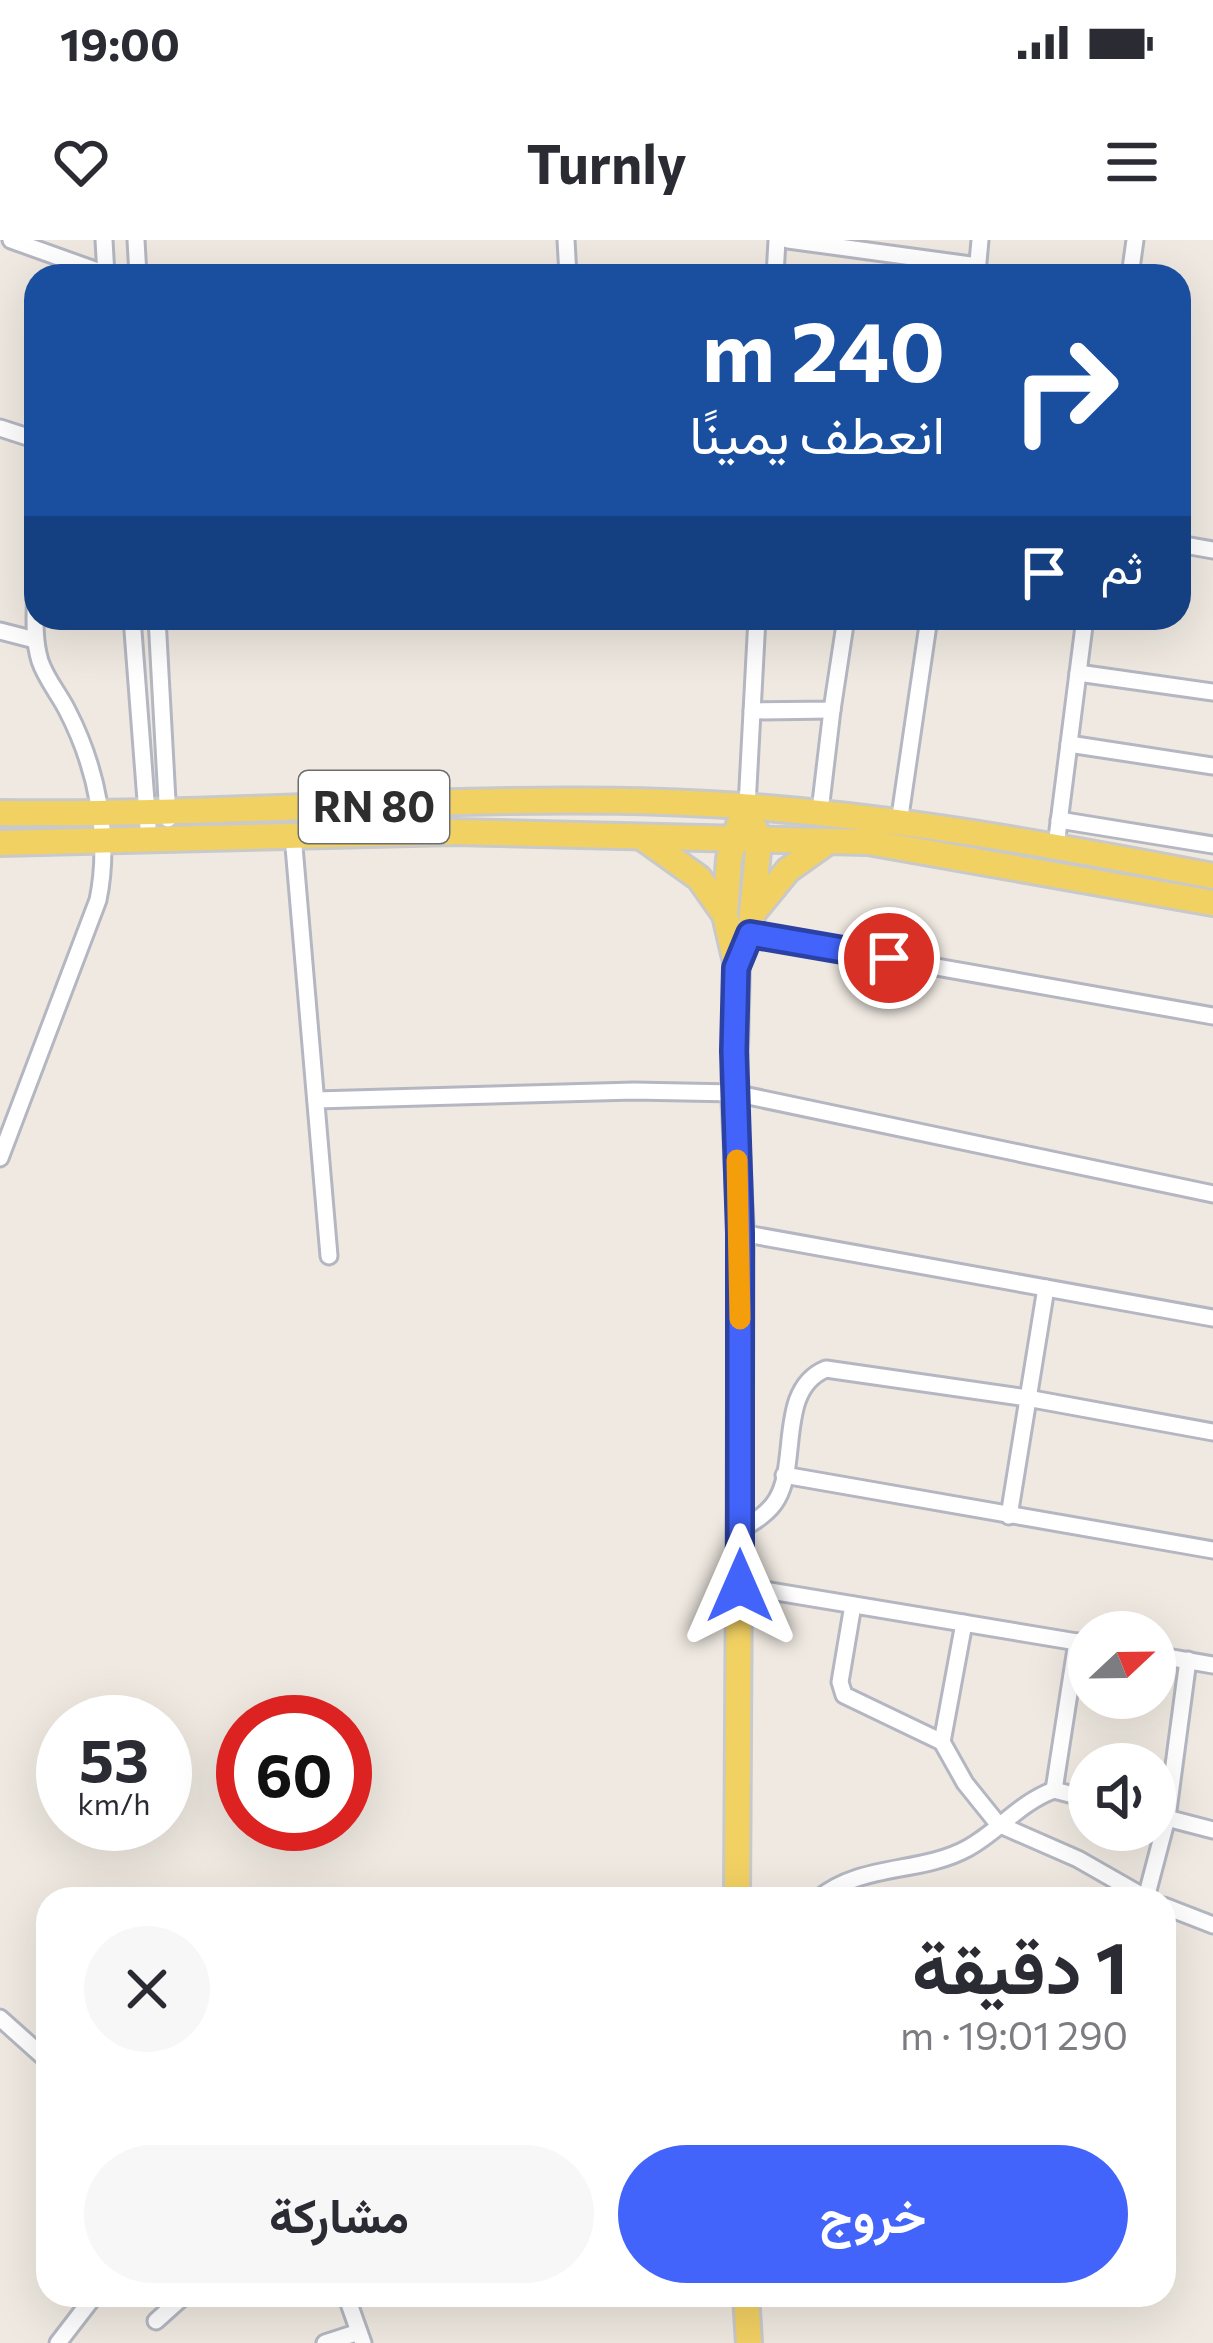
<!DOCTYPE html>
<html lang="ar">
<meta charset="utf-8">
<style>
:root{--surface:#fff;--page:#f7f7f7;--text:#2b2b33;--muted:#7c7c81;--accent:#4264fb}
body{margin:0;font-family:Commissioner,Vazirmatn,sans-serif;background:var(--page);color:var(--text);direction:rtl;height:100vh;display:flex;flex-direction:column;font-size:45px;white-space:nowrap}
*{box-sizing:border-box;margin:0}
p{font-size:39px;color:var(--muted)}
.icon{flex:none;width:66px;height:66px;fill:none;stroke:currentColor;stroke-width:2;stroke-linecap:round;stroke-linejoin:round}
.map{position:relative;flex:1;overflow:hidden;direction:ltr}
.drawer{position:absolute;left:36px;top:1647px;width:1140px;height:420px;display:flex;flex-direction:column;background:var(--surface);border-radius:36px;box-shadow:0 12px 48px #0002;direction:rtl}
.drawer>*{flex:none}
.guide{position:absolute;left:24px;top:24px;width:1167px;height:366px;border-radius:36px;box-shadow:0 12px 48px #0002;direction:rtl;background:#1a4fa0;color:#fff;overflow:hidden}
.needle{width:78px;rotate:68deg}
.controls{position:absolute;left:1068px;top:1371px;display:grid;gap:24px}
.controls a{display:grid;place-items:center;width:108px;height:108px;border-radius:50%;background:var(--surface);box-shadow:0 12px 48px #0002;font-size:60px}
.speed{position:absolute;left:36px;top:1455px;display:flex;gap:24px;font-size:60px;font-weight:700;text-align:center}
.speed>*{display:grid;place-content:center;width:156px;height:156px;border-radius:50%;background:var(--surface);box-shadow:0 12px 48px #0002;line-height:1}
.speed small{font-size:30px;font-weight:400}
.speed .limit{border:18px solid #d22;background:#fff;color:#111}
.pin{position:absolute;display:grid;place-items:center;width:102px;height:102px;color:#fff;margin:-51px;border:6px solid #fff;border-radius:50%;box-shadow:0 3px 12px #0007}
.me{position:absolute;width:132px;margin:-66px;rotate:0deg;stroke-linejoin:round;filter:drop-shadow(0 0 9px #0008)}
.turn{display:flex;align-items:center;gap:42px;height:252px;padding:0 48px;font-size:54px}
.turn .icon{width:156px;height:156px;stroke-width:2.5}
.turn b{display:block;font-size:84px;line-height:102px}
.then{display:flex;align-items:center;height:114px;padding:0 48px;background:#0003;gap:24px;font-size:45px}
.round{display:grid;place-items:center;flex:none;width:126px;height:126px;border-radius:63px;background:var(--page)}
.summary{display:flex;align-items:center;justify-content:space-between;height:204px;padding:0 48px}
h1{font-size:72px;font-weight:700;line-height:90px}
.button{display:flex;gap:24px;margin-top:auto;padding:24px 48px}
.button a{flex:1;height:138px;border-radius:72px;background:var(--accent);color:#fff;font-size:48px;font-weight:700;line-height:138px;text-align:center}
.button a+a{background:var(--page);color:var(--text)}
.status{display:flex;justify-content:space-between;align-items:center;height:84px;padding:0 60px;background:var(--surface);direction:ltr}
.status svg{height:33px;fill:currentColor}
header{display:flex;justify-content:space-between;align-items:center;height:156px;padding:0 48px;background:var(--surface);font-size:54px;font-weight:700}
.map>svg:first-child{display:block}
.lines{fill:none;stroke-linecap:round;stroke-linejoin:round}
.street-casing{stroke:#b4b7c1;stroke-width:21}
.primary-casing{stroke:#c9c9c9;stroke-width:30}
.street{stroke:#fff;stroke-width:15}
.primary{stroke:#f2d163;stroke-width:24}
.route-casing{stroke:#2b41a3;stroke-width:30}
.route{stroke:#4264fb;stroke-width:21}
.slow{stroke:#f59e0b;stroke-width:21}
.labels{text-anchor:middle;stroke-width:12;stroke-linejoin:round;paint-order:stroke}
.shield{fill:#fff;stroke:#6d6d6d;stroke-width:3}
.shield-label{font-size:42px;font-weight:bold;fill:#2e2e2e}
</style>
<div class="status"><b>19:00</b><svg viewBox="0 0 49 12"><path d="M0 12V9h3v3zM5 12V6h3v6zM10 12V3h3v9zM15 12V0h3v12zM26 1h20v11H26zM47 4h2v5h-2z"/></svg></div>
<header><svg class="icon" aria-label="menu" viewBox="0 0 24 24"><path d="M4 6h16M4 12h16M4 18h16"/></svg>Turnly<svg class="icon" aria-label="heart" viewBox="0 0 24 24"><path d="M12 20l-8-8c-3-5 5-10 8-4 3-6 11-1 8 4z"/></svg></header>
<div class="map">
<svg width="1213" height="2103" viewBox="0 0 1213 2103">
<rect width="100%" height="100%" fill="#efe9e1"/>
<g class="lines">
<g class="street-casing">
<g id="street">
<path d="M11,0L106,34"/>
<path d="M104,0L106,36"/>
<path d="M136,0L138,36"/>
<path d="M566,0L568,36"/>
<path d="M788,0L978,26"/>
<path d="M977,33L980,0"/>
<path d="M775,36L777,0"/>
<path d="M1130,36L1135,0"/>
<path d="M0,188L34,199L36,204"/>
<path d="M1179,304L1213,310"/>
<path d="M132,378L149,600"/>
<path d="M157,378L168,579"/>
<path d="M0,391L35,400"/>
<path d="M1078,433L1213,452"/>
<path d="M752,471L832,470L846,378"/>
<path d="M1069,504L1213,526"/>
<path d="M747,566L757,378"/>
<path d="M820,571L832,470"/>
<path d="M1059,580L1213,605"/>
<path d="M899,583L929,378"/>
<path d="M293,595L329,1016"/>
<path d="M1056,606L1085,378"/>
<path d="M744,693L1213,776"/>
<path d="M316,860L634,851L734,853L1213,954"/>
<path d="M0,918L98,660C111,597 97,528 67,470C59,454 46,439 40,421C32,395 36,365 36,338"/>
<path d="M741,993L1213,1078"/>
<path d="M784,1235L1213,1310"/>
<path d="M1009,1276L1046,1048"/>
<path d="M740,1290C754,1282 769,1273 777,1259C799,1222 777,1149 826,1129L1027,1158L1213,1192"/>
<path d="M740,1346L1089,1404"/>
<path d="M853,1365L840,1442L844,1455L942,1502"/>
<path d="M964,1383L942,1502L965,1543L998,1584L1078,1619L1148,1659"/>
<path d="M1155,1415L1213,1425"/>
<path d="M1054,1550L1077,1402"/>
<path d="M1155,1575L1213,1590"/>
<path d="M1146,1658L1167,1578L1188,1420"/>
<path d="M818,1659C861,1623 921,1634 968,1608C999,1591 1019,1563 1054,1550L1089,1559"/>
<path d="M1164,1666L1213,1685"/>
<path d="M0,1778L48,1821"/>
<path d="M346,2055L363,2103"/>
<path d="M156,2081L185,2055"/>
<path d="M58,2103L95,2055"/>
<path d="M325,2103L359,2092"/>
</g>
</g>
<g class="primary-casing">
<g id="primary">
<path d="M0,573C221,576 443,555 664,562C849,568 1032,601 1213,636"/>
<path d="M643,598L699,638L725,675"/>
<path d="M0,603L455,592L868,602L1213,663"/>
<path d="M752,674L788,630L826,603"/>
<path d="M737,725L750,694L759,601L755,589"/>
<path d="M737,1659L741,993L734,853L737,727L725,675L729,619L739,585"/>
<path d="M746,2055L749,2103"/>
</g>
</g>
<use href="#street" class="street"/>
<use href="#primary" class="primary"/>
</g>
<g class="lines">
<g class="route-casing">
<path id="route" d="M740,1346V993L734,811L736,728L750,694L889,718"/>
</g>
<use href="#route" class="route"/>
<path class="slow" d="M737,920L740,1079"/>
</g>
<g class="labels">
<rect class="shield" x="299" y="531" width="150" height="72" rx="9"/>
<g class="shield-label">
<text x="374" y="582">RN 80</text>
</g>
</g>
</svg>
<div class="controls">
<a><svg class="needle" viewBox="-14 -14 28 28"><path d="M0-13l5 13h-10z" fill="#e53935"/><path d="M0 13l5-13h-10z" fill="#7c7c81"/></svg></a>
<a><svg class="icon" aria-label="sound" viewBox="0 0 24 24"><path d="M4 9h4l5-4v14l-5-4H4zM17 9q2 3 0 6"/></svg></a>
</div>
<div class="speed"><div>53<small>km/h</small></div><div class="limit">60</div></div>
<div class="pin" style="left:889px;top:718px;background:#d93025"><svg class="icon" aria-label="arrive" viewBox="0 0 24 24"><path d="M6 21V4h12l-3 4 3 4H6"/></svg></div>
<svg class="me" style="left:740px;top:1346px" viewBox="-20 -20 40 40"><path d="M0-17L14 15 0 8-14 15z" fill="#4264fb" stroke="#fff" stroke-width="4"/></svg>
<div class="guide">
<div class="turn"><svg class="icon" aria-label="right" viewBox="0 0 24 24"><path d="M7 20v-9h11M14 6l5 5-5 5"/></svg><div><b>240 m</b>انعطف يمينًا</div></div>
<div class="then">ثم<svg class="icon" aria-label="arrive" viewBox="0 0 24 24"><path d="M6 21V4h12l-3 4 3 4H6"/></svg></div>
</div>
<section class="drawer">
<div class="summary"><div><h1>1 دقيقة</h1><p>290 m · 19:01</p></div><a class="round"><svg class="icon" aria-label="close" viewBox="0 0 24 24"><path d="M6 6l12 12M18 6L6 18"/></svg></a></div>
<div class="button"><a>خروج</a><a>مشاركة</a></div>
</section>
</div>
